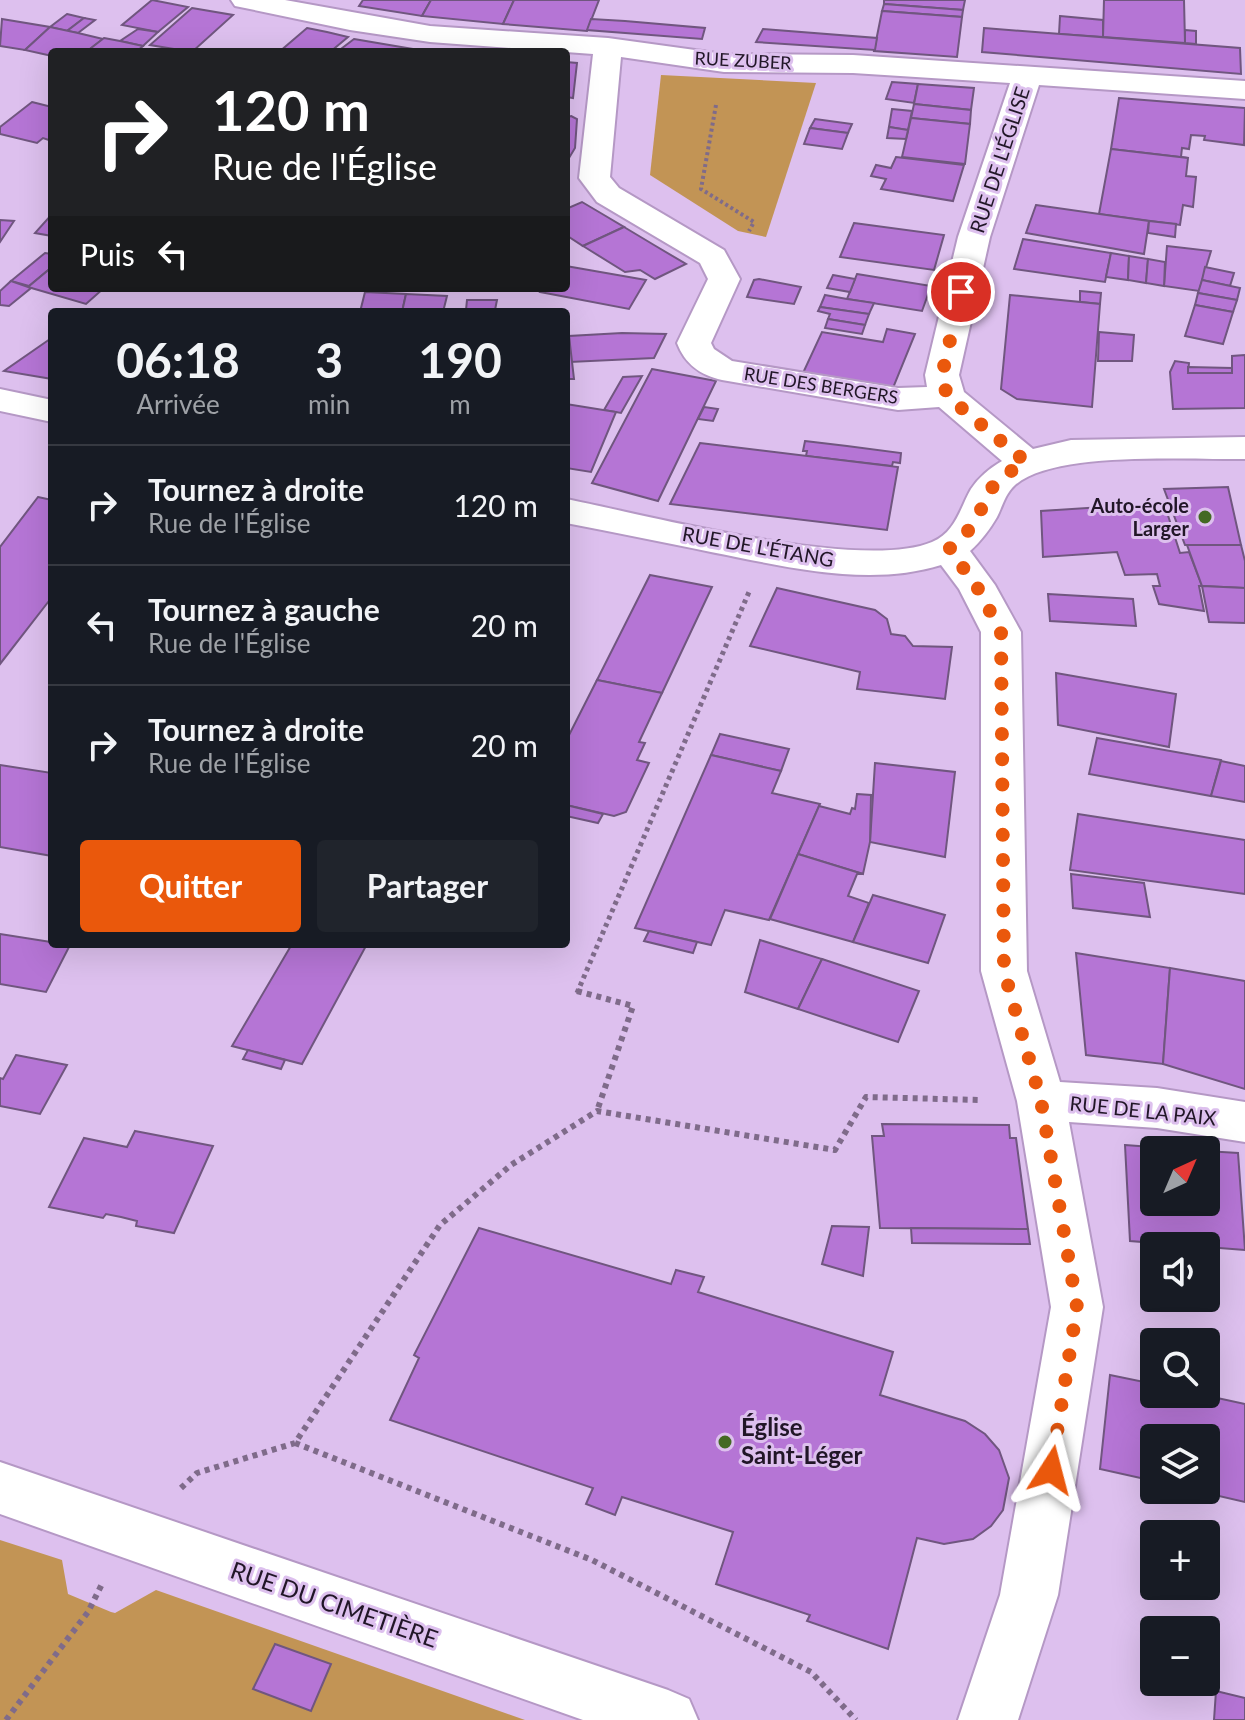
<!DOCTYPE html>
<html lang="fr">
<meta charset="utf-8">
<style>
:root{--surface:#171b24;--page:#20242c;--text:#f1f3f6;--muted:#9ea1a6;--line:#363941;--accent:#ea580c}
body{margin:0;font-family:Lato,sans-serif;background:var(--page);color:var(--text);height:100vh;display:flex;flex-direction:column;font-size:30px;white-space:nowrap}
*{box-sizing:border-box;margin:0}
p{font-size:26px;color:var(--muted)}
.icon{flex:none;width:44px;height:44px;fill:none;stroke:currentColor;stroke-width:2;stroke-linecap:round;stroke-linejoin:round}
.map{position:relative;flex:1;overflow:hidden}
.sheet{position:absolute;left:48px;top:308px;width:522px;height:640px;display:flex;flex-direction:column;background:var(--surface);border-radius:8px;box-shadow:0 8px 32px #0002}
.sheet>*{flex:none}
.hud{position:absolute;left:48px;top:48px;width:522px;height:244px;border-radius:8px;box-shadow:0 8px 32px #0002;background:#202124;color:#fff;overflow:hidden}
.needle{width:52px;rotate:44deg}
.controls{position:absolute;left:1140px;top:1136px;display:grid;gap:16px}
.controls a{display:grid;place-items:center;width:80px;height:80px;border-radius:8px;background:var(--surface);box-shadow:0 8px 32px #0002;font-size:40px}
.pin{position:absolute;display:grid;place-items:center;width:68px;height:68px;color:#fff;margin:-34px;border:4px solid #fff;border-radius:50%;box-shadow:0 2px 8px #0007}
.me{position:absolute;width:88px;margin:-44px;rotate:9deg;stroke-linejoin:round;filter:drop-shadow(0 0 6px #0008)}
.turn{display:flex;align-items:center;gap:28px;height:168px;padding:0 32px;font-size:36px}
.turn .icon{width:104px;height:104px;stroke-width:2.5}
.turn b{display:block;font-size:56px;line-height:68px}
.then{display:flex;align-items:center;height:76px;padding:0 32px;background:#0003;gap:16px;font-size:30px}
.eta{display:flex;justify-content:space-evenly;align-items:center;height:136px;text-align:center}
.eta b{font-size:48px;font-weight:700;line-height:56px}
.action{display:flex;gap:16px;margin-top:auto;padding:16px 32px}
.action a{flex:1;height:92px;border-radius:8px;background:var(--accent);color:#fff;font-size:32px;font-weight:700;line-height:92px;text-align:center}
.action a+a{background:var(--page);color:var(--text)}
ul{padding:0;list-style:none}
li{display:flex;align-items:center;gap:24px;height:120px;padding:0 32px;border-top:2px solid var(--line)}
li div{flex:1}
li b{display:block;font-size:30px}
li em{font-style:normal}
.map>svg:first-child{display:block}
.green{fill:#c29455}
.building{fill:#b575d5;stroke:#70567f;stroke-width:2}
.lines{fill:none;stroke-linecap:round;stroke-linejoin:round}
.minor-casing{stroke:#b598c5;stroke-width:4}
.path-far2{stroke:#7f6b8a;stroke-width:4;stroke-dasharray:3 3;stroke-linecap:butt}
.path-far1{stroke:#7f6b8a;stroke-width:5;stroke-dasharray:4 4;stroke-linecap:butt}
.path{stroke:#7f6b8a;stroke-width:6;stroke-dasharray:5 5;stroke-linecap:butt}
.minor{fill:#fff;fill-rule:evenodd}
.route{stroke:#ea580c;stroke-width:14;stroke-dasharray:0 25.2}
.poi-dot{fill:#436923;stroke:#ddc0ee;stroke-width:3}
.labels{text-anchor:middle;stroke-width:6;stroke-linejoin:round;paint-order:stroke}
.far-street-label{font-size:18px;fill:#211627;stroke:#ddc0ee}
.street-label{font-size:20px;fill:#211627;stroke:#ddc0ee}
.poi-label{font-size:20px;font-weight:bold;fill:#211627;stroke:#ddc0ee;text-anchor:end}
.near-poi-label{font-size:24px;font-weight:bold;fill:#211627;stroke:#ddc0ee;text-anchor:start}
.near-street-label{font-size:24px;fill:#211627;stroke:#ddc0ee}
</style>
<div class="map">
<svg width="1245" height="1720" viewBox="0 0 1245 1720">
<rect width="100%" height="100%" fill="#ddc0ee"/>
<g class="green">
<path d="M661,75L816,83L766,237L738,231L650,175Z"/>
<path d="M0,1540L62,1560L68,1594L111,1612L115,1613L156,1590L525,1720H0Z"/>
</g>
<g class="building">
<path d="M152,0L188,7L158,32L122,25Z"/>
<path d="M363,0H431L422,16L359,6Z"/>
<path d="M431,0H514L503,24L422,16Z"/>
<path d="M514,0H599L587,31L503,24Z"/>
<path d="M884,0H965L963,10L884,4Z"/>
<path d="M1104,0H1184L1185,43L1103,37Z"/>
<path d="M884,4L963,10L962,17L882,11Z"/>
<path d="M192,8L233,15L192,52L150,45Z"/>
<path d="M882,11L962,17L957,57L874,51Z"/>
<path d="M67,14L84,18L67,31L50,27Z"/>
<path d="M1060,16L1103,20V37L1059,34Z"/>
<path d="M84,18L95,20L78,33L67,31Z"/>
<path d="M2,19L50,27L25,50L0,46Z"/>
<path d="M591,19L625,21L705,28L702,39L638,34L587,30Z"/>
<path d="M50,27L78,33L103,39L86,52H52V56L25,50Z"/>
<path d="M307,28L327,32L348,37L330,52H279Z"/>
<path d="M984,28L1240,48L1241,74L982,52Z"/>
<path d="M138,29L158,32L143,46L120,41Z"/>
<path d="M763,29L877,38L875,50L756,42Z"/>
<path d="M1185,30L1196,31V44L1185,43Z"/>
<path d="M104,38L120,41L143,46L136,52H86Z"/>
<path d="M354,39L413,49L434,52H337Z"/>
<path d="M566,62L577,63L573,98L566,97Z"/>
<path d="M892,82L918,84L914,103L886,99Z"/>
<path d="M918,84L974,88L971,110L914,104Z"/>
<path d="M1119,98L1245,108L1244,145L1204,140L1205,136L1191,135L1189,149L1182,148L1181,157L1188,158L1111,149Z"/>
<path d="M32,102L52,107V141L43,138L37,143L0,134V127Z"/>
<path d="M914,104L971,110L970,124L911,118Z"/>
<path d="M892,109L912,111L908,130L889,127Z"/>
<path d="M571,116L577,119L575,148L566,163V118Z"/>
<path d="M911,118L970,124L965,164L902,157Z"/>
<path d="M815,119L852,124L848,133L810,128Z"/>
<path d="M889,127L908,130L906,139L887,138Z"/>
<path d="M810,128L848,133L842,149L804,144Z"/>
<path d="M1111,149L1188,158L1186,176L1196,177L1193,207L1183,205L1180,225L1099,214Z"/>
<path d="M896,157L964,165L953,201L881,189L886,179L871,176L876,165L891,168Z"/>
<path d="M582,202L604,215L624,227L583,246L566,235V209Z"/>
<path d="M1036,205L1149,221L1144,254L1026,233Z"/>
<path d="M52,214V236L35,233Z"/>
<path d="M0,220L14,221L0,242Z"/>
<path d="M1149,221L1176,224L1175,237L1148,233Z"/>
<path d="M854,223L944,235L934,270L840,257Z"/>
<path d="M624,227L654,245L686,264L655,279L640,270L625,272L583,246Z"/>
<path d="M1023,239L1111,253L1105,282L1014,269Z"/>
<path d="M1167,246L1211,251L1199,291L1164,286Z"/>
<path d="M45,253L52,254V267L29,286L11,281Z"/>
<path d="M1111,253L1129,256L1128,280L1106,277Z"/>
<path d="M1129,256L1148,259L1146,283L1128,280Z"/>
<path d="M1148,259L1165,262L1164,286L1146,283Z"/>
<path d="M566,266L646,280L629,309L540,292L542,288H566Z"/>
<path d="M52,267V288H104L86,304L28,287Z"/>
<path d="M1205,267L1234,273L1230,286L1202,280Z"/>
<path d="M857,274L931,286L922,311L847,299Z"/>
<path d="M833,275L855,279L850,292L827,288Z"/>
<path d="M759,279L801,287L794,304L747,297L754,280Z"/>
<path d="M1202,280L1240,288L1237,300L1198,293Z"/>
<path d="M11,281L31,288L9,306L0,305V291Z"/>
<path d="M1080,291L1101,293L1100,304L1080,302Z"/>
<path d="M365,292L406,294L402,312H360Z"/>
<path d="M1198,293L1237,300L1233,312L1195,305Z"/>
<path d="M406,294L447,296L443,312H517H402Z"/>
<path d="M825,295L847,299L874,303L869,314L820,307Z"/>
<path d="M1010,295L1100,304L1092,407L1017,399L1001,389Z"/>
<path d="M467,300H497L495,310H466Z"/>
<path d="M1195,305L1233,312L1223,344L1185,336Z"/>
<path d="M820,307L869,314L865,325L828,319L830,314L818,311Z"/>
<path d="M828,319L865,325L862,334L825,328Z"/>
<path d="M887,329L915,334L893,388L803,373L822,332L883,342Z"/>
<path d="M1099,332L1134,335L1132,361H1098Z"/>
<path d="M622,333L666,334L654,358L570,362L569,336Z"/>
<path d="M566,336H569L574,379H566Z"/>
<path d="M50,339L52,379L4,371Z"/>
<path d="M1245,355V408L1173,409L1170,372L1175,361L1189,363L1188,373H1232V356Z"/>
<path d="M1188,367L1232,368V373H1188Z"/>
<path d="M652,369L716,381L658,501L592,483Z"/>
<path d="M642,376L621,413L604,410L623,377Z"/>
<path d="M566,404L616,412L591,472L566,468Z"/>
<path d="M704,407L718,409L713,421L698,419Z"/>
<path d="M805,441L847,446L901,453L900,463L893,462L892,466L806,456L807,451H803Z"/>
<path d="M700,443L898,467L887,530L670,504Z"/>
<path d="M1228,487L1241,545H1185L1164,489Z"/>
<path d="M38,497L52,500V597L0,664V547Z"/>
<path d="M1164,503L1180,553L1189,552L1202,586H1199L1204,611L1159,604L1153,586H1160L1157,574L1125,575L1117,552L1043,557L1041,511Z"/>
<path d="M1187,545H1241L1245,561V588L1202,586Z"/>
<path d="M650,575L712,587L662,693L597,680Z"/>
<path d="M1202,586L1245,588V623L1209,622Z"/>
<path d="M777,588L875,610L887,619L891,634L905,636L913,646L952,647L945,699L857,689L860,672L750,646Z"/>
<path d="M1048,594L1133,599L1136,626L1050,621Z"/>
<path d="M1056,673L1176,694L1169,747L1058,725Z"/>
<path d="M597,680L662,693L639,742L645,743L637,760L649,763L626,812L614,816L566,805V741Z"/>
<path d="M720,734L789,749L781,771L711,755Z"/>
<path d="M1097,738L1221,760L1211,796L1089,774Z"/>
<path d="M711,755L781,771L772,793L820,804L769,920L725,910L711,945L635,928Z"/>
<path d="M1221,761L1245,766V802L1211,796Z"/>
<path d="M875,763L955,772L945,857L870,842Z"/>
<path d="M0,765L52,773V856L0,847Z"/>
<path d="M857,794L871,795L870,842L863,874L798,854L819,806L850,814L852,808L855,809Z"/>
<path d="M566,805L603,814L598,823L566,816Z"/>
<path d="M1078,814L1245,840V894L1070,870Z"/>
<path d="M798,854L863,874H857L848,896L869,903L853,942L770,919Z"/>
<path d="M1071,874L1144,883L1150,917L1073,908Z"/>
<path d="M873,895L945,915L928,963L853,942Z"/>
<path d="M649,931L697,942L693,953L644,941Z"/>
<path d="M0,934L70,945L46,992L0,984Z"/>
<path d="M760,940L822,959L798,1009L745,992Z"/>
<path d="M292,944H367L302,1064L232,1046Z"/>
<path d="M1076,953L1170,968L1163,1064L1086,1055Z"/>
<path d="M822,959L919,991L898,1042L798,1009Z"/>
<path d="M1170,968L1245,981V1089L1163,1064Z"/>
<path d="M248,1050L285,1060L281,1069L243,1059Z"/>
<path d="M16,1055L67,1065L40,1114L0,1106V1078L3,1079Z"/>
<path d="M882,1124L1009,1125L1010,1138H1016L1028,1229L880,1228L872,1136H884Z"/>
<path d="M135,1131L213,1146L174,1233L136,1226L137,1221L121,1217L106,1214L103,1218L49,1207L84,1138L127,1147Z"/>
<path d="M1125,1145L1193,1150H1154V1202H1206V1151L1238,1153L1245,1250L1130,1241Z"/>
<path d="M832,1226L869,1227L863,1276L822,1264Z"/>
<path d="M479,1228L671,1284L676,1270L704,1277L698,1292L893,1352L880,1395L965,1421L985,1434L999,1450L1009,1478L1003,1510L991,1526L973,1539L944,1544L917,1538L888,1649L807,1621L810,1615L716,1584L733,1532L622,1497L615,1515L586,1504L593,1488L390,1420L419,1358L414,1355Z"/>
<path d="M911,1228L1028,1229L1030,1244L912,1243Z"/>
<path d="M1110,1375L1154,1384V1394H1199L1245,1404V1502L1193,1490H1206V1438H1154V1481L1100,1469Z"/>
<path d="M275,1644L331,1664L311,1711L253,1689Z"/>
<path d="M1216,1691L1245,1698V1720H1214Z"/>
</g>
<g class="lines">
<g class="minor-casing">
<g id="minor">
<path d="M231,0H285L430,26L608,38L724,54L853,55L1245,81V99L1039,85L990,237L959,375L964,392L1033,449L1071,440L1245,437V459C1190,460 1055,450 1015,485C1005,494 1003,505 997,517C990,529 981,541 970,551L995,585L1021,632L1027,971L1060,1082L1157,1088L1245,1102V1142L1157,1128L1069,1122L1103,1307L1058,1595L1018,1720H958L1000,1595L1051,1307L1017,1101L981,971V632L959,589L941,565C868,588 783,566 711,552C662,542 614,532 566,523V499C647,515 861,572 932,542C956,532 960,508 971,489C979,477 990,468 1002,461L939,407L898,410L722,380C700,375 685,364 677,343L708,279L700,263L597,202L579,178L593,54L430,42L350,30L245,8L235,6ZM621,57L724,72L853,73L1010,83L958,237L925,375L927,387L898,388L732,361L714,349L711,343L740,279L724,250L619,188L610,177Z"/>
<path d="M0,389L52,400V422L0,411Z"/>
<path d="M0,1462L668,1690L689,1699L698,1720H583L0,1514Z"/>
</g>
</g>
<path class="path-far2" d="M716,105L701,189L754,222L749,231"/>
<path class="path-far1" d="M577,993L749,592"/>
<g class="path">
<path d="M577,991L633,1006L597,1111"/>
<path d="M295,1443L592,1560L811,1672L856,1720"/>
<path d="M181,1488L197,1473L295,1443L440,1225L511,1165L597,1111L835,1150L866,1097L980,1100"/>
<path d="M6,1720L88,1612L102,1584"/>
</g>
<use href="#minor" class="minor"/>
</g>
<g class="lines">
<path class="route" d="M961,292L942,375L947,396L1026,462L1003,476L988,492L978,517L965,535L949,549L976,585L1001,632L1004,971L1041,1101L1077,1307L1051,1470"/>
</g>
<g class="poi-dot">
<circle cx="1205" cy="517" r="8"/>
<circle cx="725" cy="1442" r="8"/>
</g>
<g class="labels">
<g class="far-street-label">
<text transform="translate(743 61) rotate(3)" y="6">RUE ZUBER</text>
<text transform="translate(821 386) rotate(9)" y="6">RUE DES BERGERS</text>
</g>
<g class="street-label">
<text transform="translate(1000 160) rotate(-72)" y="7">RUE DE L'ÉGLISE</text>
<text transform="translate(758 547) rotate(10)" y="7">RUE DE L'ÉTANG</text>
<text transform="translate(1143 1111) rotate(6)" y="7">RUE DE LA PAIX</text>
</g>
<g class="poi-label">
<text x="1189" y="513">Auto-école<tspan x="1189" dy="23">Larger</tspan></text>
</g>
<g class="near-poi-label">
<text x="741" y="1436">Église<tspan x="741" dy="28">Saint-Léger</tspan></text>
</g>
<g class="near-street-label">
<text transform="translate(334 1605) rotate(19)" y="8">RUE DU CIMETIÈRE</text>
</g>
</g>
</svg>
<div class="controls">
<a><svg class="needle" viewBox="-14 -14 28 28"><path d="M0-13l5 13h-10z" fill="#e53935"/><path d="M0 13l5-13h-10z" fill="#9ea1a6"/></svg></a>
<a><svg class="icon" aria-label="sound" viewBox="0 0 24 24"><path d="M4 9h4l5-4v14l-5-4H4zM17 9q2 3 0 6"/></svg></a>
<a><svg class="icon" aria-label="search" viewBox="0 0 24 24"><circle cx="10" cy="10" r="6"/><path d="M15 15l6 6"/></svg></a>
<a><svg class="icon" aria-label="layers" viewBox="0 0 24 24"><path d="M12 4l9 5-9 5-9-5zM3 14l9 5 9-5"/></svg></a>
<a>+</a>
<a>−</a>
</div>
<div class="pin" style="left:961px;top:292px;background:#d93025"><svg class="icon" aria-label="arrive" viewBox="0 0 24 24"><path d="M6 21V4h12l-3 4 3 4H6"/></svg></div>
<svg class="me" style="left:1051px;top:1470px" viewBox="-20 -20 40 40"><path d="M0-17L14 15 0 8-14 15z" fill="#ea580c" stroke="#fff" stroke-width="4"/></svg>
<div class="hud">
<div class="turn"><svg class="icon" aria-label="right" viewBox="0 0 24 24"><path d="M7 20v-9h11M14 6l5 5-5 5"/></svg><div><b>120 m</b>Rue de l'Église</div></div>
<div class="then">Puis<svg class="icon" aria-label="left" viewBox="0 0 24 24"><path d="M17 20v-9H6M10 6l-5 5 5 5"/></svg></div>
</div>
<section class="sheet">
<div class="eta">
<div><b>06:18</b><p>Arrivée</p></div>
<div><b>3</b><p>min</p></div>
<div><b>190</b><p>m</p></div>
</div>
<ul>
<li><svg class="icon" aria-label="right" viewBox="0 0 24 24"><path d="M7 20v-9h11M14 6l5 5-5 5"/></svg><div><b>Tournez à droite</b><p>Rue de l'Église</p></div><em>120 m</em></li>
<li><svg class="icon" aria-label="left" viewBox="0 0 24 24"><path d="M17 20v-9H6M10 6l-5 5 5 5"/></svg><div><b>Tournez à gauche</b><p>Rue de l'Église</p></div><em>20 m</em></li>
<li><svg class="icon" aria-label="right" viewBox="0 0 24 24"><path d="M7 20v-9h11M14 6l5 5-5 5"/></svg><div><b>Tournez à droite</b><p>Rue de l'Église</p></div><em>20 m</em></li>
</ul>
<div class="action"><a>Quitter</a><a>Partager</a></div>
</section>
</div>
